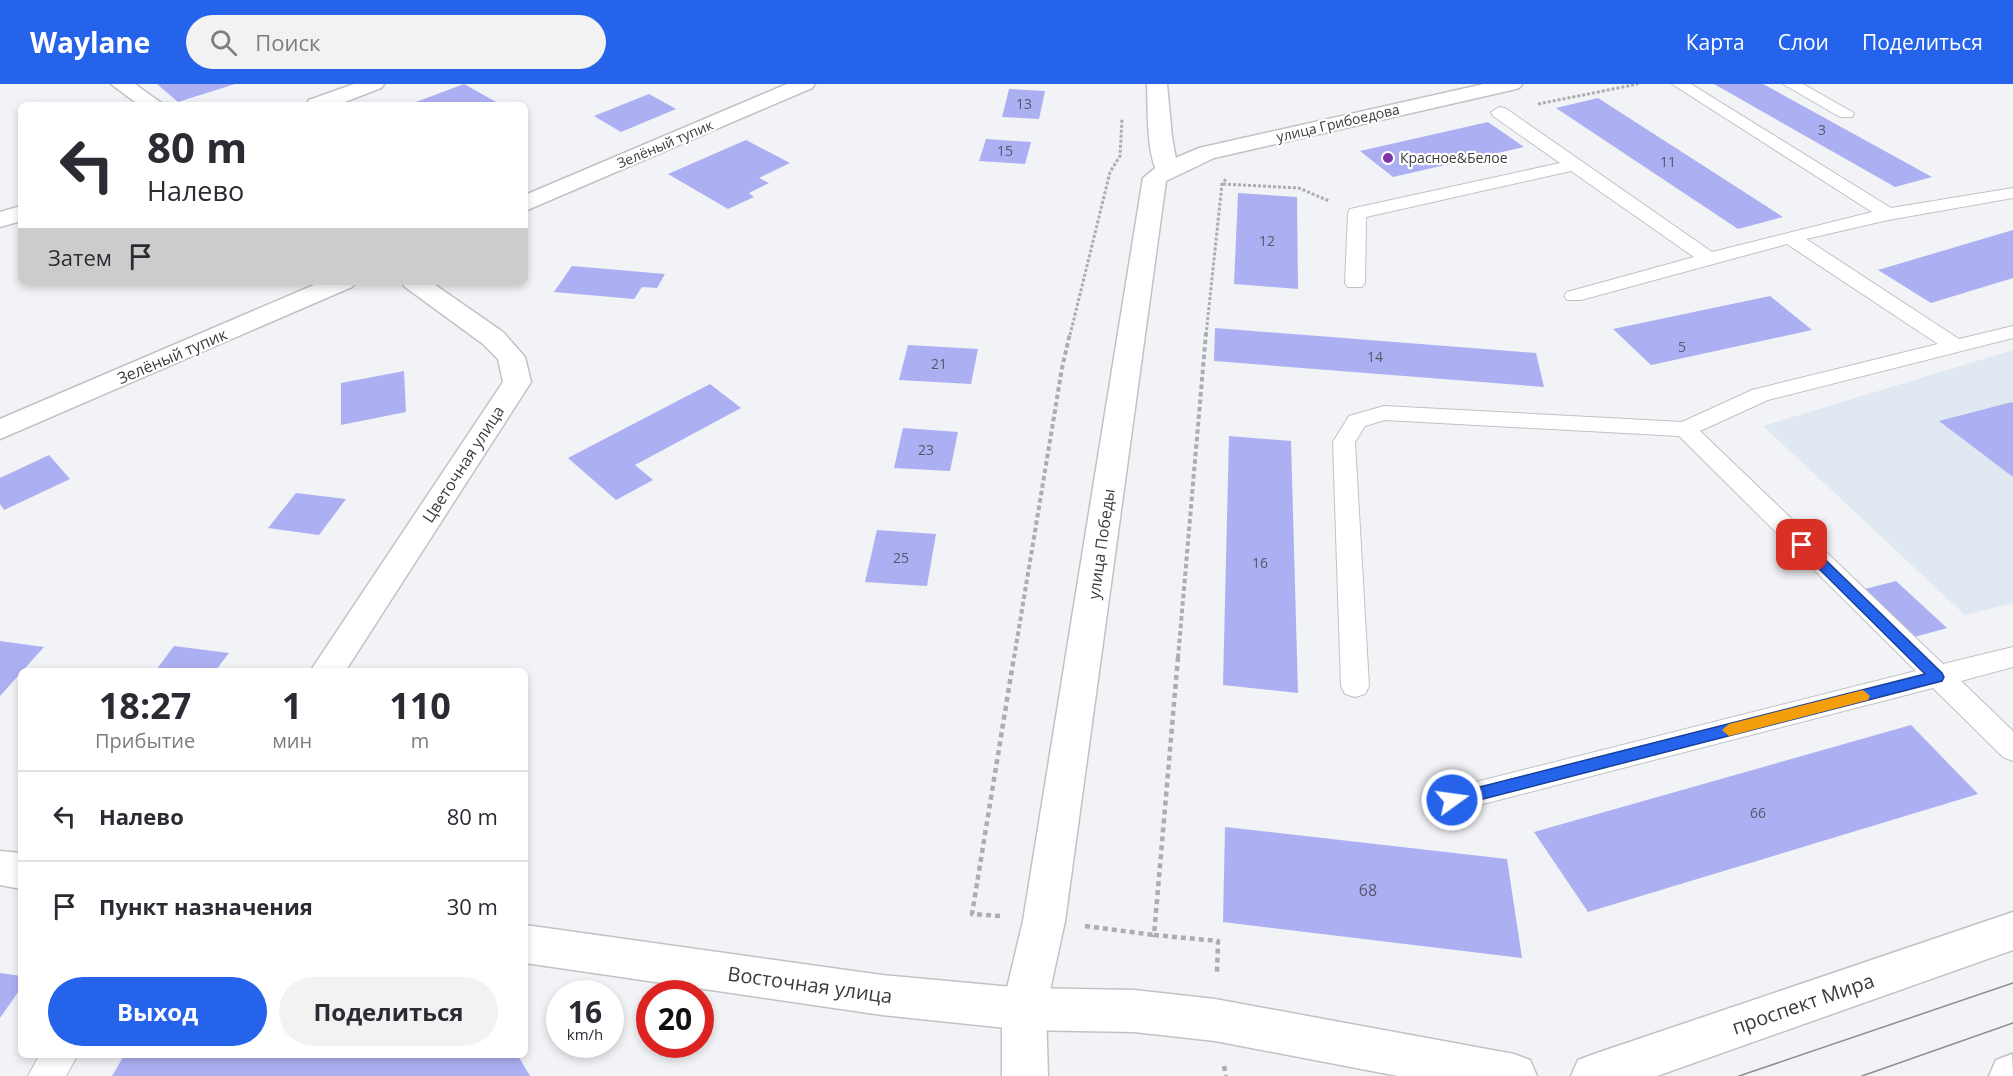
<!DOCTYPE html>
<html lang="ru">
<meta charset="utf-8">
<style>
:root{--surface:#fff;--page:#f2f2f3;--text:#2b2b33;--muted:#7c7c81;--line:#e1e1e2;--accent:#2563eb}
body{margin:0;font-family:"Open Sans",sans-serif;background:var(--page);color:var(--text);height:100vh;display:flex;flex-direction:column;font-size:22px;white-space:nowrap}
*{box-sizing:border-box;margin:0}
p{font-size:20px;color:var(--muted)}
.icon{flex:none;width:33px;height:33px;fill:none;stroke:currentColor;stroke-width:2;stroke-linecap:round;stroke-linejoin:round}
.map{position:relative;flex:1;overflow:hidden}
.panel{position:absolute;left:18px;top:584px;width:510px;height:390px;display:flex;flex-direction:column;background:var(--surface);border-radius:9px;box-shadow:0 3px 9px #0003}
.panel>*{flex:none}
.guide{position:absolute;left:18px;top:18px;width:510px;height:183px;border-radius:9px;box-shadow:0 3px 9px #0003;background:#fff;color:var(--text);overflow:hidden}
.speed{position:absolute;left:546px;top:896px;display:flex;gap:12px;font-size:30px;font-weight:700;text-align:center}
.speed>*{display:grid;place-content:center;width:78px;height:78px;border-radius:50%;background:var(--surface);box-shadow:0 3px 9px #0003;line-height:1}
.speed small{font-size:15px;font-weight:400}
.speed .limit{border:9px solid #d22;background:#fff;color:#111}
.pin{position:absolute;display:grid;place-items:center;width:51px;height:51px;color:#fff;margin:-26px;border-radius:12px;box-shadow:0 3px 9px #0006}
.me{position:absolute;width:66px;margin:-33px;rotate:76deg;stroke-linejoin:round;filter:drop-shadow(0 0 4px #0008)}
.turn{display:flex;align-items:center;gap:21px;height:126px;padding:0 30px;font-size:27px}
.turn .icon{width:78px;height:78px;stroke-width:2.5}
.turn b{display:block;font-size:42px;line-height:51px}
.then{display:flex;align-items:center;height:57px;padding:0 30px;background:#0003;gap:12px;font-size:22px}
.eta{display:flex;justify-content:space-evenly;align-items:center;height:102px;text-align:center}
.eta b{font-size:36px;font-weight:700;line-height:42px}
.primary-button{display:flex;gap:12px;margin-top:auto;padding:12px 30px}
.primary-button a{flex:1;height:69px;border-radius:36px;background:var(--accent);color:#fff;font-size:24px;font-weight:700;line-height:69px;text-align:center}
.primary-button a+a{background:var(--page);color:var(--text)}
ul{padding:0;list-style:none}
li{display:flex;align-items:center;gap:18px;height:90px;padding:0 30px;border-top:2px solid var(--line)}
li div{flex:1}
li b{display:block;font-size:22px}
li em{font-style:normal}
header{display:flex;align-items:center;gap:36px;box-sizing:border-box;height:84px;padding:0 30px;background:var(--accent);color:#fff}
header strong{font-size:28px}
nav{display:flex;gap:33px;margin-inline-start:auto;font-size:21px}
.search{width:420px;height:54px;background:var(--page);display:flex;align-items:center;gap:15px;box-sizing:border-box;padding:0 21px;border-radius:33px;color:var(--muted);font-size:22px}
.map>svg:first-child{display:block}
.built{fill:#e0e8f1}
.building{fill:#adaff3}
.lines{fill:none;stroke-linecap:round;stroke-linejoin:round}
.service-casing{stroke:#c0c2c4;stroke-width:2}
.minor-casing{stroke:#c0c2c4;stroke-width:3}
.tertiary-casing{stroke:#c0c2c4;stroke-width:3}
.secondary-casing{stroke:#c0c2c4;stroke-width:3}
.path-far2{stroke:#acadaf;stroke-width:3;stroke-dasharray:3 2;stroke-linecap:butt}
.path-far1{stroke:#acadaf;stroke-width:4;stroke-dasharray:4.5 3;stroke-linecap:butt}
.path{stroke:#acadaf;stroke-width:4.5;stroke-dasharray:5 4;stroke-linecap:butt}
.service{fill:#fff;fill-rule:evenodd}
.minor{fill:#fff;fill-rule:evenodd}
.tertiary{fill:#fff;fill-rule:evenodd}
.secondary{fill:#fff;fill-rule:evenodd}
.tram{stroke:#8c8d8f;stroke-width:1.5}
.route{fill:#2563eb;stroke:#184099;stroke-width:1.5}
.slow{fill:#f59e0b}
.poi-dot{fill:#8136a7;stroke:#fff;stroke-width:2}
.labels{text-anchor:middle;stroke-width:4.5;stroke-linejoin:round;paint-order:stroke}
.number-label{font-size:14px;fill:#58586a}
.far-street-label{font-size:14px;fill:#3b3b3c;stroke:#fff}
.far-poi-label{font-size:14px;fill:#3b3b3c;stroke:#fff;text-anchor:start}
.street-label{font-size:16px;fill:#3b3b3c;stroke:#fff}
.near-number-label{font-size:16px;fill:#58586a}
.near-street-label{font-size:20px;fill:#3b3b3c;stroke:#fff}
</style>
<header>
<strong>Waylane</strong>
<div class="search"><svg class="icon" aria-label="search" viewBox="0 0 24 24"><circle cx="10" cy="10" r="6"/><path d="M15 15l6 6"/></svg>Поиск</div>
<nav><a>Карта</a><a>Слои</a><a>Поделиться</a></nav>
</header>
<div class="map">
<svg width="2013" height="992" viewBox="0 0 2013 992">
<rect width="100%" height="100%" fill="#f1f3f6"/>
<path class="built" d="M2013,266V519L1965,531L1763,342Z"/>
<g class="building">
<path d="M157,0H235L178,18Z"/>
<path d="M464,0L498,19L408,21Z"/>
<path d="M1714,0H1763L1932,93L1895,103Z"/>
<path d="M1009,5L1045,7L1039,35L1002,33Z"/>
<path d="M649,10L676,25L621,48L594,32Z"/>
<path d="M1598,14L1783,133L1738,145L1556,24Z"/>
<path d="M1488,38L1524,63L1393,93L1360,67Z"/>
<path d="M986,55L1031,58L1025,80L979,77Z"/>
<path d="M746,56L790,79L759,94L769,99L749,109L754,113L728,125L668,90Z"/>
<path d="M1238,109L1297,113L1298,205L1234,200Z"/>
<path d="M2013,146V194L1931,219L1878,186Z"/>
<path d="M572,182L665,190L657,204L642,203L634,215L554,208Z"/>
<path d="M1770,212L1812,246L1651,281L1613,245Z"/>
<path d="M1215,244L1536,269L1544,303L1214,277Z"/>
<path d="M908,261L978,265L971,300L899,296Z"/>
<path d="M404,287L406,328L341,341V299Z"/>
<path d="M710,300L741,324L635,381L653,396L616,416L568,374Z"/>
<path d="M2012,318L2013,319V393L1939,337Z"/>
<path d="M903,344L958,348L950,387L894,384Z"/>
<path d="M1229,352L1291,357L1298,609L1223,601Z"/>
<path d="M49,371L70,395L4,426L0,420V394Z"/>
<path d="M296,409L346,415L319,451L268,444Z"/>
<path d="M877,446L936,450L927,502L865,498Z"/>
<path d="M1896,497L1947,544L1907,555L1857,507Z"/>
<path d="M0,557L44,563L0,612Z"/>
<path d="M174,562L229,569L216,586H156Z"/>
<path d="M1911,641L1978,710L1588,828L1534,748Z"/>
<path d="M1225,743L1507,775L1522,874L1223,838Z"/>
<path d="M0,889L21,892V904L0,934Z"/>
<path d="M125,970H517L530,992H112Z"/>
</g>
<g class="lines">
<g class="service-casing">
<g id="service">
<path d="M1672,0H1691L1891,124L2013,104V114L1888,136L1806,155L1959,255L2013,242V254L1768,316L1700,347L1943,580L2013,563V583L1961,597L2013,647V677L2003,673L1933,604L1452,728L1442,725L1437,716L1442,707L1452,704L1916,587L1679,352L1385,336L1365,342L1355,358L1369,602L1365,610L1355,613L1345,610L1341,602L1333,358L1349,332L1384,322L1682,338L1752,306L1938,260L1787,160L1581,216H1567L1564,212L1567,208L1694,173L1571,87L1366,133L1365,199L1362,203H1348L1345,199L1348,129L1350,125L1560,79L1493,32L1491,28L1499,23L1505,24L1712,168L1872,128Z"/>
<path d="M1783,0H1803L1854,29L1852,33H1840Z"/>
<path d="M40,970H78L66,992H28Z"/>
</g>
</g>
<g class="minor-casing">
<g id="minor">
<path d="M111,0H135L164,21H139Z"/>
<path d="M354,0H384L381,4L337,21H306L309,16Z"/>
<path d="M787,0H815L812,4L525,127V111Z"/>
<path d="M1147,0H1167L1172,53L1178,86L1175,91H1159C1146,72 1148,23 1147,0Z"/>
<path d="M21,122V137L0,143V128Z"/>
<path d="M321,198H356L352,203L0,355V335Z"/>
<path d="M401,198H431L503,248L525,273L531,298L346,586H311L503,298L498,275L483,260L405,203Z"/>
<path d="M0,767L21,769V805L0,801Z"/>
<path d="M525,841L882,891L1024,904L1039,910L1046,925L1039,940L1024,946L882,931L525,879Z"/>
</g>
</g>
<g class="tertiary-casing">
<path id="tertiary" d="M1484,0H1522L1519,4L1512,6L1214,74L1166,97L1065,837L1046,925L1048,992H1002V925L1023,837L1143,94L1159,81L1199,64Z"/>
</g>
<g class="secondary-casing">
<g id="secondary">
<path d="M2013,828V866L1657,992H1571L1578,976L1594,970Z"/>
<path d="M1024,904L1134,906L1215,915L1514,970L1530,976L1537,992H1398L1215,957L1134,948L1024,946L1009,940L1002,925L1009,910Z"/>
<path d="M2012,970L2013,992H1989L1996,976Z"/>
</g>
</g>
<g class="path-far2">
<path d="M1538,20L1638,0"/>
<path d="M1223,100L1299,104L1329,117"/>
<path d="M1070,251L1110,88L1120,72L1122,35"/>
<path d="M1206,251L1222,100L1226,95"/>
</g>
<g class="path-far1">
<path d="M1014,574L1062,284L1070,249"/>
<path d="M1178,574L1206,249"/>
</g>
<g class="path">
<path d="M1178,573L1154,851L1218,857L1217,891"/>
<path d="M1000,832L972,830L1014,573"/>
<path d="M1085,842L1154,851"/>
<path d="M1224,982L1226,992"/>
</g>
<use href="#service" class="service"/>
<use href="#minor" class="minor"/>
<use href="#tertiary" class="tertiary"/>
<use href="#secondary" class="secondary"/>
<g class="tram">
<path d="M1739,992L2013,899"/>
<path d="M1862,992L2013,939"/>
</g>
</g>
<path class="route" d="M1802,456L1807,458L1942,589L1944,593L1942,597L1452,723L1447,721L1444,716L1447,712L1452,710L1925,590L1798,464V458Z"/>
<path class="slow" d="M1863,606L1870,612L1868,616L1729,652L1722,646L1729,640Z"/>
<circle class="poi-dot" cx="1388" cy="74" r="6"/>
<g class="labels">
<g class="number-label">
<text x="1024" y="25">13</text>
<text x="1822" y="51">3</text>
<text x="1005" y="72">15</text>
<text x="1668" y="83">11</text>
<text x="1267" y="162">12</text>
<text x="1682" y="268">5</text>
<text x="1375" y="278">14</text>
<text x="939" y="285">21</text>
<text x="926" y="371">23</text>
<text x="901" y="479">25</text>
<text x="1260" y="484">16</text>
<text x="1758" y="734">66</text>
</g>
<g class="far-street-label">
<text transform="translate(1338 39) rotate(-13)" y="5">улица Грибоедова</text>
<text transform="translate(665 60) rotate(-23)" y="5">Зелёный тупик</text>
</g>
<g class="far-poi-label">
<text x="1400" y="79">Красное&amp;Белое</text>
</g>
<g class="street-label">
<text transform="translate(172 272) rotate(-23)" y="6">Зелёный тупик</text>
<text transform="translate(463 380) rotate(-57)" y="6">Цветочная улица</text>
<text transform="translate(1101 460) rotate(-82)" y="6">улица Победы</text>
</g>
<g class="near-number-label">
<text x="1368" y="812">68</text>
</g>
<g class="near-street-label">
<text transform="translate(810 901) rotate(8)" y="7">Восточная улица</text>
<text transform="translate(1803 920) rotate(-19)" y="7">проспект Мира</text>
</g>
</g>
</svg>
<div class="speed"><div>16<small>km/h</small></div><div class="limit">20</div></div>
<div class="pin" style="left:1802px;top:461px;background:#d93025"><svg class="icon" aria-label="arrive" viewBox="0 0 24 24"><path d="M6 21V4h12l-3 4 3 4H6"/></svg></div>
<svg class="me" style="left:1452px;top:716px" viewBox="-20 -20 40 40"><circle r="17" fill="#2563eb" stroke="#fff" stroke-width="3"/><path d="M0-11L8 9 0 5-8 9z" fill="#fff"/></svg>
<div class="guide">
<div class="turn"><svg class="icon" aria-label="left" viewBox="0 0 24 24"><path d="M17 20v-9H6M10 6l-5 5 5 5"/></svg><div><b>80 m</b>Налево</div></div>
<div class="then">Затем<svg class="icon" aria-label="arrive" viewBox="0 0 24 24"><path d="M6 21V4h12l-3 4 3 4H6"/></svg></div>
</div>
<section class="panel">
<div class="eta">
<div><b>18:27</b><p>Прибытие</p></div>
<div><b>1</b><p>мин</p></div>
<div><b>110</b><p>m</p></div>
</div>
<ul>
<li><svg class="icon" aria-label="left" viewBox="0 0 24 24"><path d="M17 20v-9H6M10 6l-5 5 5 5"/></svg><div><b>Налево</b></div><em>80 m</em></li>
<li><svg class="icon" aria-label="arrive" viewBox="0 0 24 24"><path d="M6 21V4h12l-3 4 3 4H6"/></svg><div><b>Пункт назначения</b></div><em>30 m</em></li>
</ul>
<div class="primary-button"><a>Выход</a><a>Поделиться</a></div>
</section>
</div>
